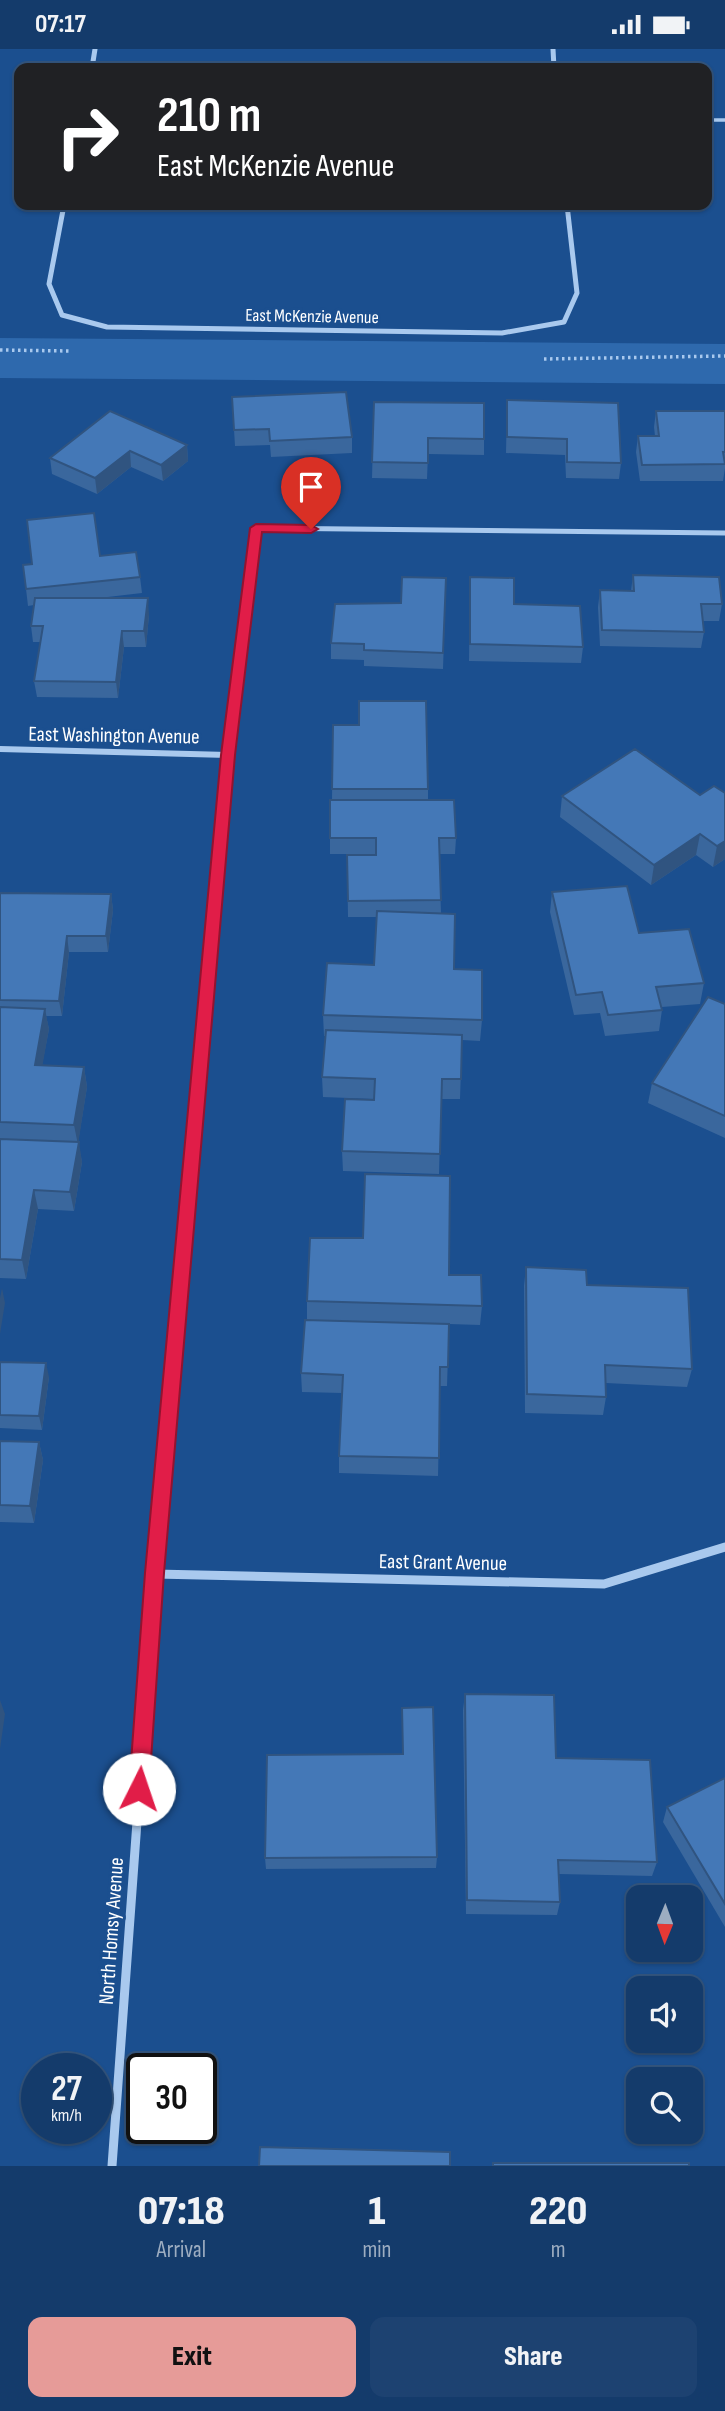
<!DOCTYPE html>
<style>
:root{--surface:#143b6b;--page:#1d4271;--text:#f1f3f6;--muted:#9dadc1;--line:#33557e;--accent:#e69b98}
body{margin:0;font-family:"Sofia Sans Condensed",sans-serif;background:var(--page);color:var(--text);height:100vh;display:flex;flex-direction:column;font-size:26px;white-space:nowrap}
*{box-sizing:border-box;margin:0}
p{font-size:23px;color:var(--muted)}
.icon{flex:none;width:38px;height:38px;fill:none;stroke:currentColor;stroke-width:2;stroke-linecap:round;stroke-linejoin:round}
.map{position:relative;height:2117px;overflow:hidden}
.sheet{display:flex;flex-direction:column;background:var(--surface);flex:1}
.sheet>*{flex:none}
.top-card{position:absolute;left:14px;top:14px;width:698px;height:147px;border-radius:14px;box-shadow:0 2px 5px #0004,0 0 0 2px var(--line);background:#202124;color:#fff;overflow:hidden}
.needle{width:46px;rotate:181deg}
.fabs{position:absolute;left:626px;top:1836px;display:grid;gap:14px}
.fabs a{display:grid;place-items:center;width:77px;height:77px;border-radius:14px;background:var(--surface);box-shadow:0 2px 5px #0004,0 0 0 2px var(--line);font-size:35px}
.speed{position:absolute;left:21px;top:2004px;display:flex;gap:14px;font-size:35px;font-weight:700;text-align:center}
.speed>*{display:grid;place-content:center;width:91px;height:91px;border-radius:50%;background:var(--surface);box-shadow:0 2px 5px #0004,0 0 0 2px var(--line);line-height:1}
.speed small{font-size:18px;font-weight:400}
.speed .limit{border:4px solid #111;border-radius:10px;background:#fff;color:#111}
.pin{position:absolute;display:grid;place-items:center;width:60px;height:60px;color:#fff;margin:-72px -30px;border-radius:50% 50% 50% 0;rotate:-45deg;box-shadow:0 0 7px #0007}
.pin .icon{rotate:45deg}
.me{position:absolute;width:77px;margin:-38px;rotate:4deg;stroke-linejoin:round;filter:drop-shadow(0 0 5px #0008)}
.turn{display:flex;align-items:center;gap:24px;height:147px;padding:0 28px;font-size:32px}
.turn .icon{width:91px;height:91px;stroke-width:2.5}
.turn b{display:block;font-size:49px;line-height:60px}
.eta{display:flex;justify-content:space-evenly;align-items:center;height:119px;text-align:center}
.eta b{font-size:42px;font-weight:800;line-height:49px}
.cta{display:flex;gap:14px;margin-top:auto;padding:14px 28px}
.cta a{flex:1;height:80px;border-radius:14px;background:var(--accent);color:#111;font-size:28px;font-weight:800;line-height:80px;text-align:center}
.cta a+a{background:var(--page);color:var(--text)}
.status{display:flex;justify-content:space-between;align-items:center;height:49px;padding:0 35px;background:var(--surface);direction:ltr}
.status svg{height:19px;fill:currentColor}
.map>svg:first-child{display:block}
.green{fill:#2e69ad}
.lines{fill:none;stroke-linecap:round;stroke-linejoin:round}
.path{stroke:#a9c9ee;stroke-width:3.5;stroke-dasharray:2.5 3.5;stroke-linecap:butt}
.service{stroke:#a9c9ee;stroke-width:3.5}
.minor-far2{stroke:#a9c9ee;stroke-width:5}
.minor-far1{stroke:#a9c9ee;stroke-width:6}
.minor{stroke:#a9c9ee;stroke-width:9}
.wall{fill:#3a679d}
.shaded-wall{fill:#305480}
.building{fill:#4478b7;stroke:#305480;stroke-width:2}
.route{fill:#e11d48;stroke:#92132f;stroke-width:2}
.labels{text-anchor:middle;stroke-width:6;stroke-linejoin:round;paint-order:stroke}
.far-street-label{font-size:18px;fill:#fff;stroke:#1b4f8f}
.street-label{font-size:21px;fill:#fff;stroke:#1b4f8f}
</style>
<div class="status"><b>07:17</b><svg viewBox="0 0 49 12"><path d="M0 12V9h3v3zM5 12V6h3v6zM10 12V3h3v9zM15 12V0h3v12zM26 1h20v11H26zM47 4h2v5h-2z"/></svg></div>
<div class="map">
<svg width="725" height="2117" viewBox="0 0 725 2117">
<rect width="100%" height="100%" fill="#1b4f8f"/>
<path class="green" d="M0,289L725,295V335L0,329Z"/>
<g class="lines">
<g class="path">
<path d="M0,301L70,302"/>
<path d="M544,310L725,307"/>
</g>
<path class="service" d="M707,71H725"/>
<g class="minor-far2">
<path d="M553,0L554,19"/>
<path d="M92,19L95,0"/>
<path d="M64,156L49,235L62,266L107,278L502,284L564,273L577,244L567,156"/>
<path d="M250,526L256,479L725,484"/>
</g>
<g class="minor-far1">
<path d="M0,700L228,706"/>
<path d="M183,1215L228,706L250,524"/>
</g>
<g class="minor">
<path d="M155,1525L604,1535L725,1498"/>
<path d="M112,2117L155,1525L183,1213"/>
</g>
</g>
<g class="wall">
<path d="M232,348L352,388V404L271,408L270,396L235,397Z"/>
<path d="M507,351L621,414L619,430L566,429L565,406L506,404Z"/>
<path d="M374,353L484,390V406L428,405L427,430L372,429Z"/>
<path d="M656,362H725V419L723,432H640L636,403L638,387H655L654,378Z"/>
<path d="M187,396L188,412L163,432L131,418L97,445L52,425L50,409Z"/>
<path d="M100,507L140,528L142,544L99,549L149,566L146,598H124L118,649L37,648L34,632L40,593H33L31,577L34,556L28,557L26,540L32,515Z"/>
<path d="M633,526L722,555L719,572H702L704,583L701,599L600,597L598,558L600,541L631,542Z"/>
<path d="M470,528L583,598L581,614L469,612Z"/>
<path d="M446,529L443,620L364,617V611L331,610V594Z"/>
<path d="M333,676L428,740V751L456,789L455,805H439L441,864L454,920L482,971L480,992L462,991L460,1050H441L439,1125L343,1122L342,1102L374,1050L323,1048L322,1028L326,987H324L323,966L374,916L377,868H348L347,806L376,805H330V751H332Z"/>
<path d="M725,744V810L713,818L696,806L651,836L560,768L562,747L700,746Z"/>
<path d="M552,843L704,934L700,955L662,958V961L659,982L605,987L600,964L574,966L550,863Z"/>
<path d="M0,844L111,845L113,861L108,903H69L62,967H46L49,980L42,1016L84,1018L87,1038L78,1093L82,1113L74,1162L38,1160L26,1230L0,1229Z"/>
<path d="M725,955V1089L648,1054L652,1034Z"/>
<path d="M526,1218L587,1236L692,1320L687,1338L606,1334V1348L603,1366L525,1364L524,1237Z"/>
<path d="M449,1226L482,1257L480,1276L449,1275L447,1337H440L438,1427L339,1424V1407L342,1344L302,1343L301,1324L307,1271V1252Z"/>
<path d="M0,1313L49,1328L42,1381L0,1379Z"/>
<path d="M0,1392L39,1393L43,1411L34,1474L0,1473Z"/>
<path d="M465,1645L556,1709L657,1813L652,1827L559,1825L560,1853L557,1866L466,1865L463,1661Z"/>
<path d="M402,1659L437,1808L436,1819L266,1820L265,1809L402,1705Z"/>
<path d="M725,1729V1878L663,1773L667,1758Z"/>
</g>
<g class="shaded-wall">
<path d="M187,396L188,412L163,432L161,416Z"/>
<path d="M130,402L131,418L97,445L95,429Z"/>
<path d="M148,549L149,566L146,598L144,582Z"/>
<path d="M122,582L124,598L118,649L116,633Z"/>
<path d="M700,785L696,806L651,836L654,816Z"/>
<path d="M725,792V810L713,818L717,797Z"/>
<path d="M111,845L113,861L108,903L106,887Z"/>
<path d="M67,887L69,903L62,967L59,952Z"/>
<path d="M45,960L49,980L39,1036L35,1016Z"/>
<path d="M84,1018L87,1038L78,1096L74,1076Z"/>
<path d="M79,1093L82,1113L74,1162L70,1143Z"/>
<path d="M34,1141L38,1160L26,1230L22,1211Z"/>
<path d="M2,1239L5,1254L0,1285V1249Z"/>
<path d="M46,1314L49,1328L42,1381L39,1367Z"/>
<path d="M39,1393L43,1411L34,1474L30,1457Z"/>
<path d="M0,1651L5,1665L0,1700Z"/>
</g>
<g class="building">
<path d="M346,343L352,388L270,392L269,380L234,381L232,348Z"/>
<path d="M507,351L618,354L621,414L567,413V390L507,388Z"/>
<path d="M374,353L484,354V390L428,389V414L372,413Z"/>
<path d="M110,362L187,396L161,416L130,402L95,429L50,409Z"/>
<path d="M656,362H725V403H723L725,415L642,416L638,387H659Z"/>
<path d="M94,464L100,507L136,503L140,528L26,540L23,516L32,515L27,471Z"/>
<path d="M633,526L719,528L722,555H701L704,583L602,581L600,541L634,542Z"/>
<path d="M402,528L446,529L443,604L364,601V595L331,594L335,555L401,554Z"/>
<path d="M470,528L514,529V555L580,557L583,598L470,595Z"/>
<path d="M35,549H148L144,582H122L116,633L34,632L43,577H31Z"/>
<path d="M359,652H426L428,740H332L333,676H359Z"/>
<path d="M635,700L700,746L714,737L725,744V792L717,797L700,785L654,816L562,747Z"/>
<path d="M330,751H454L456,789H439L441,851L348,852L347,806H376V789H330Z"/>
<path d="M627,837L639,884L689,880L704,934L656,938L662,961L608,966L602,943L576,946L552,843Z"/>
<path d="M0,844L111,845L106,887H67L59,952L0,951Z"/>
<path d="M377,862L455,865L454,920L482,921V971L323,966L327,914L374,916Z"/>
<path d="M708,948L725,955V1067L652,1034Z"/>
<path d="M0,958L45,960L35,1016L84,1018L74,1076L0,1073Z"/>
<path d="M326,981L462,986L461,1030H442L440,1105L342,1102L345,1050L374,1051L375,1030L322,1028Z"/>
<path d="M0,1090L79,1093L70,1143L34,1141L22,1211L0,1210Z"/>
<path d="M365,1125L450,1127L449,1226H481L482,1257L307,1252L310,1189H363Z"/>
<path d="M526,1218L586,1221L587,1236L688,1239L692,1320L605,1316L606,1348L527,1345Z"/>
<path d="M305,1271L449,1275L448,1318H440L439,1409L339,1407L343,1326L301,1324Z"/>
<path d="M0,1313L46,1314L39,1367L0,1366Z"/>
<path d="M0,1392L39,1393L30,1457L0,1456Z"/>
<path d="M465,1645L554,1646L556,1709L650,1711L657,1813L558,1811L560,1853L467,1851Z"/>
<path d="M433,1658L437,1808L265,1809L267,1706L403,1705L402,1659Z"/>
<path d="M725,1729V1855L667,1758Z"/>
<path d="M260,2098L450,2103V2117H259Z"/>
<rect x="493" y="2114" width="196" height="3"/>
</g>
<path class="route" d="M256,475L311,476L318,480L311,484L262,483L235,706L164,1524L149,1740L146,1747L139,1750L132,1747L129,1740L145,1524L221,706L250,479Z"/>
<g class="labels">
<g class="far-street-label">
<text transform="translate(312 267) rotate(1)" y="6">East McKenzie Avenue</text>
</g>
<g class="street-label">
<text transform="translate(114 686) rotate(1)" y="7">East Washington Avenue</text>
<text transform="translate(443 1513) rotate(1)" y="7">East Grant Avenue</text>
<text transform="translate(111 1882) rotate(-86)" y="7">North Homsy Avenue</text>
</g>
</g>
</svg>
<div class="fabs">
<a><svg class="needle" viewBox="-14 -14 28 28"><path d="M0-13l5 13h-10z" fill="#e53935"/><path d="M0 13l5-13h-10z" fill="#9dadc1"/></svg></a>
<a><svg class="icon" aria-label="sound" viewBox="0 0 24 24"><path d="M4 9h4l5-4v14l-5-4H4zM17 9q2 3 0 6"/></svg></a>
<a><svg class="icon" aria-label="search" viewBox="0 0 24 24"><circle cx="10" cy="10" r="6"/><path d="M15 15l6 6"/></svg></a>
</div>
<div class="speed"><div>27<small>km/h</small></div><div class="limit">30</div></div>
<div class="pin" style="left:311px;top:480px;background:#d93025"><svg class="icon" aria-label="arrive" viewBox="0 0 24 24"><path d="M6 21V4h12l-3 4 3 4H6"/></svg></div>
<svg class="me" style="left:139px;top:1740px" viewBox="-20 -20 40 40"><circle r="19" fill="#fff"/><path d="M0-13L10 11 0 6-10 11z" fill="#e11d48"/></svg>
<div class="top-card">
<div class="turn"><svg class="icon" aria-label="right" viewBox="0 0 24 24"><path d="M7 20v-9h11M14 6l5 5-5 5"/></svg><div><b>210 m</b>East McKenzie Avenue</div></div>
</div>
</div>
<section class="sheet">
<div class="eta">
<div><b>07:18</b><p>Arrival</p></div>
<div><b>1</b><p>min</p></div>
<div><b>220</b><p>m</p></div>
</div>
<div class="cta"><a>Exit</a><a>Share</a></div>
</section>
